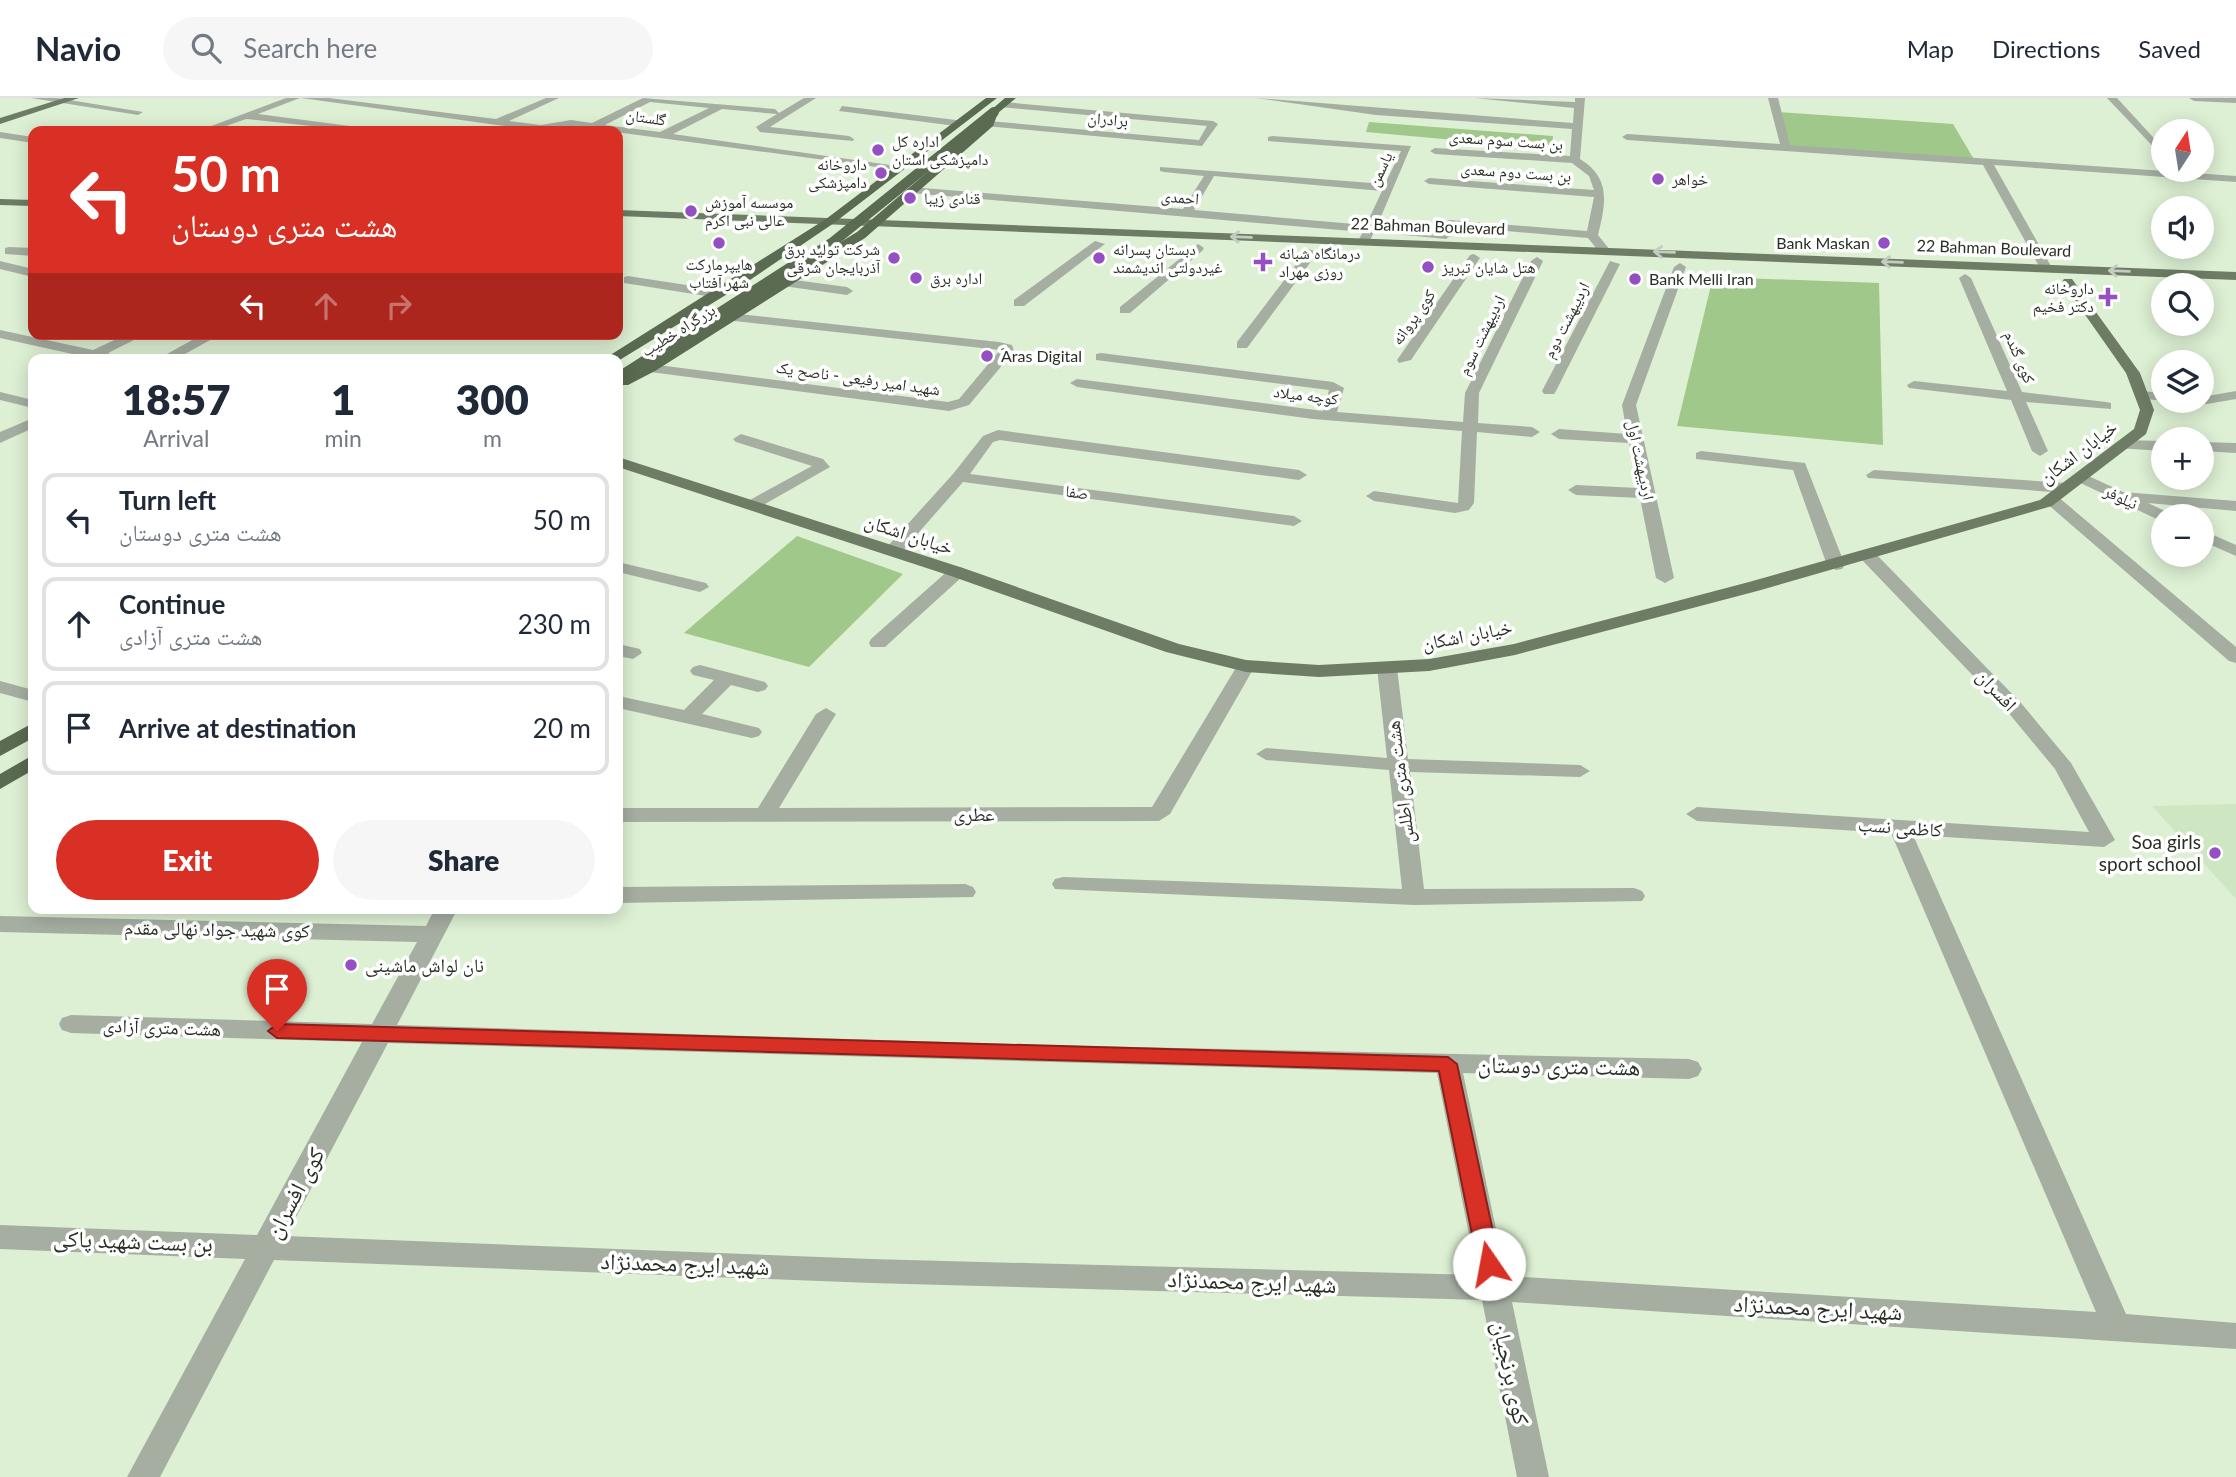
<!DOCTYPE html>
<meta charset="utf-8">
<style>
:root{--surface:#fff;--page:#f6f6f7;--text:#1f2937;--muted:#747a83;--line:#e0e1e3;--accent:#d93025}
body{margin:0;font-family:Lato,"Noto Naskh Arabic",sans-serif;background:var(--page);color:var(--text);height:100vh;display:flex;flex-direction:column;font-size:26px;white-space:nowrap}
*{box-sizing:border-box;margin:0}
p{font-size:23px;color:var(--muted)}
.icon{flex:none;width:38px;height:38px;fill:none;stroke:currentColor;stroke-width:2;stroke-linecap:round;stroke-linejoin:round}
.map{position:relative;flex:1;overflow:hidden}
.details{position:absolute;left:28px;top:256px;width:595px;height:560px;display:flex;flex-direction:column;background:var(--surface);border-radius:14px;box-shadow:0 4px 18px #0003}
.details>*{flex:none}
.guide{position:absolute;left:28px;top:28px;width:595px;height:214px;border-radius:14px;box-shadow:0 4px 18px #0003;background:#d93025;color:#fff;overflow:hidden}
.needle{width:46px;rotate:12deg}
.tools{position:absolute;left:2151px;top:21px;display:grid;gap:14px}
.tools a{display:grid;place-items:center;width:63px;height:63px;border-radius:50%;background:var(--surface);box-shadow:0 4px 18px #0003;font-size:35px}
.pin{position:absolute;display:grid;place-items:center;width:60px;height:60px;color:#fff;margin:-72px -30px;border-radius:50% 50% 50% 0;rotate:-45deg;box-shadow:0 0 7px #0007}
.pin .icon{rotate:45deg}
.me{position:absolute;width:77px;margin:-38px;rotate:348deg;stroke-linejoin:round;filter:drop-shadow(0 0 5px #0008)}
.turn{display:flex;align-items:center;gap:24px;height:147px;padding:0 28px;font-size:32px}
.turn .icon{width:91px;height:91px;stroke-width:2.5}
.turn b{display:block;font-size:49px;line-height:60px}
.lanes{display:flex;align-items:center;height:66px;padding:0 28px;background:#0003;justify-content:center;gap:35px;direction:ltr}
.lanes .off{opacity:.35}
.eta{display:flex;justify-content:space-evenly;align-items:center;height:119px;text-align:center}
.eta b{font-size:42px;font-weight:800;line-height:49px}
.primary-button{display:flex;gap:14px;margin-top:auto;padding:14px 28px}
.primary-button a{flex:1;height:80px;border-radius:42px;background:var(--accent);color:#fff;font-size:28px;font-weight:800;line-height:80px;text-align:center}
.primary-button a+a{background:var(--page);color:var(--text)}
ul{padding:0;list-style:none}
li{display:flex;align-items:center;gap:21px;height:94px;margin:0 14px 10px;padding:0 14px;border:4px solid var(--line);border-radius:14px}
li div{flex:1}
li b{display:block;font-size:26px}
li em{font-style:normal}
header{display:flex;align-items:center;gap:42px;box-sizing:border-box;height:98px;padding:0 35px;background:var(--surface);border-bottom:2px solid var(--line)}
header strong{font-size:33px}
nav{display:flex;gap:38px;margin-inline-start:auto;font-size:24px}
.search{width:490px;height:63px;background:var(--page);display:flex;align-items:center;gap:18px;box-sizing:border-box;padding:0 24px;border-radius:38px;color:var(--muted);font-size:26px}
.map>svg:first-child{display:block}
.built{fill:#cfe6c3}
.green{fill:#a0c88a}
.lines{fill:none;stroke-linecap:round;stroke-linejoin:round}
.minor{fill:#a6aea2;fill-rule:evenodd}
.major{fill:#6e7c66;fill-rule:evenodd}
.highway{fill:#5a6b51;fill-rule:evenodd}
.highway-bridge-far1{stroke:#5a6b51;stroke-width:10}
.highway-bridge{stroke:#5a6b51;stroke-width:14}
.oneway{stroke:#c5cbc2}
.route{fill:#d93025;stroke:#8d1f18;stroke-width:2}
.poi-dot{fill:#944fc3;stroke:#fff;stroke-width:2.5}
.labels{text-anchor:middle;stroke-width:7;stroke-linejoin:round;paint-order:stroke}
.far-street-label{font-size:16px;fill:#282f24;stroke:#fff}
.far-poi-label{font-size:16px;fill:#282f24;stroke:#fff;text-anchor:start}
.street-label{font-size:19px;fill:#282f24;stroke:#fff}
.poi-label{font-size:19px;fill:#282f24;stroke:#fff;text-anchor:end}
.near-street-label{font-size:23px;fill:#282f24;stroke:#fff}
</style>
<header>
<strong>Navio</strong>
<div class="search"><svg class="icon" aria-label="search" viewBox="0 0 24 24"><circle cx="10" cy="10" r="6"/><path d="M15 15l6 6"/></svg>Search here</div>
<nav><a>Map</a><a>Directions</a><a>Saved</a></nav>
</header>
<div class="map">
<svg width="2236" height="1379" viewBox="0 0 2236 1379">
<rect width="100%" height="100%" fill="#ddf0d3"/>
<path class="built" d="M2236,706V801L2152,708Z"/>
<g class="green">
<path d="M1778,14L1953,26L1975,63L1790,50Z"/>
<path d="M1369,24L1553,38L1552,51L1366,34Z"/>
<path d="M1713,179L1879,185L1883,347L1677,328Z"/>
<path d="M797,438L903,476L809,569L684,535Z"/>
</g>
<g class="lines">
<g class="minor">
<path d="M31,0H57L143,14L138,17Z"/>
<path d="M286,0H300L258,16L388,33H357L246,21L212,33H198Z"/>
<path d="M301,0H329L496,21L546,0H559L509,23L541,27L571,22L592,25L643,0L775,11L779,15L804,0H816L770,29L849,38L854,41L853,43L760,34L756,29L777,16L722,11L673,36L904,69L899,72L571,28L541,33ZM650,4L709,10L660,34L605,27Z"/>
<path d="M1256,0L1573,25L1574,10L1475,0L1575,4V0H1585L1580,61C1611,80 1606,105 1598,137L1610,152L1600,155L1588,140L1449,128L1443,125L1449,122L1587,133L1594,99L1429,86L1424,83L1429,80L1594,92L1589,78L1572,65L1435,56L1430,53L1435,50L1570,58L1572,31L1376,17Z"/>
<path d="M1768,0H1778L1790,47L2236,78V84L1994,67L2052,170L2046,174L2040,170L1983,67L1627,42L1622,39L1627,36L1780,46Z"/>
<path d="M2107,0H2117L2163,50V59Z"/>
<path d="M2189,0H2236V5L2194,3Z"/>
<path d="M1003,4L1213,23L1218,26L1202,48L985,28L989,23L1199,42L1207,28L1000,9Z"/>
<path d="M842,8L956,22L961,25L956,28L839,13Z"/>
<path d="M0,34L33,39V45L0,40Z"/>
<path d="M1272,38L1411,48L1377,128L1446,133L1452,137L1446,141L1374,134L1369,144L1365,145L1359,141L1363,134L911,95L905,92L911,89L1183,111L1204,78L1164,74L1160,73V69L1385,86L1401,53L1268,43V39ZM1214,78L1382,93L1366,127L1194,112Z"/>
<path d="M1095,143L1105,146L1024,208H1014V202Z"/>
<path d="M1198,146L1204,150L1202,153L1130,215H1120V209Z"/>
<path d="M9,149L33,150V158L5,156V150Z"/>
<path d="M1308,151L1318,154L1247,250H1237V244Z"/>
<path d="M1474,156L1480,160L1411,262L1399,265L1397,262L1470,157Z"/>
<path d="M1537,159L1543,163L1479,295L1478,325L1532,329L1540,334L1532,339L1477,334L1474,405L1469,412L1455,415L1374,403L1366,398L1374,393L1458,405L1462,333L1313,321L1077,289L1070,285L1077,281L1323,313L1329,292L1096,262V256L1101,255L1333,284L1344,290L1337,314L1463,324L1465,295L1531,163Z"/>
<path d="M0,163L33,171V179L0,171Z"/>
<path d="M1610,163L1620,166L1556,293L1554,296H1544L1542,293Z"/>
<path d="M1680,165L1686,169L1636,307L1674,480L1665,485L1656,480L1640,400L1576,397L1568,392L1576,387L1638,390L1629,345L1559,341L1551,336L1559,331L1627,336L1622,307L1674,169Z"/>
<path d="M1965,176L1971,180L2022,294L2106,304L2111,305V311L2026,304L2048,353L2040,358L2032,353L2011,302L1909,290L1907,287L1914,283L2007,293L1959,180Z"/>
<path d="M628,178L719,192L725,196L719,200L624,185V179Z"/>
<path d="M787,181L847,189L853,193L847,197L783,188L781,185Z"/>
<path d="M730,215L999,244L1012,247L1014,253L969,307L949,313L650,274L643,270L650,266L948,304L959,301L1000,252L725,222V216Z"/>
<path d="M0,232L93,252L127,236H146L108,255L122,261H95L0,240Z"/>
<path d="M203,236H221L176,261H158Z"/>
<path d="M2141,293L2163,295L2165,303L2136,300L2134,297Z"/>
<path d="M2236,293V301L2201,307L2194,303H2202V299Z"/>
<path d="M0,294L33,302V310L0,302Z"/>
<path d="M33,320V330L0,345V334Z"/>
<path d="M998,332L1299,372L1307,377L1299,382L1000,342L993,344L970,376L1294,418L1302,423L1294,428L963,384L899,457H887L884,453L887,449L953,376L983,338Z"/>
<path d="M741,336L823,361L830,369L760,409H748V403L812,368L736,344L733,341Z"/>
<path d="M2122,342L2163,343V353L2117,350L2114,347Z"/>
<path d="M2202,344L2236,345V355L2202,353Z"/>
<path d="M1701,353L1805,365L1845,467L1842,471L1836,472L1827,467L1793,372L1696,361V355Z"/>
<path d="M1874,372L2066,385L2074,390L2066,395L1868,380L1866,377Z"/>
<path d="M2080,374L2123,394L2236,403V413L2148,405L2169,415L2171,418H2163V424L2074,382L2072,379Z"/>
<path d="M2051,396L2057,398L2236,549V565L2229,563L2045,404V398Z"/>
<path d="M2202,432L2236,447V458L2202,443Z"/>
<path d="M1868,453L1874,454L2021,605L2071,665L2115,742L2104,749L1913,737L2126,1216L2236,1225V1251L1512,1204L1549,1379H1517L1482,1202L871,1185L274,1162L160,1379H127L245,1161L0,1151V1127L257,1137L362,944L71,935L62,932L59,926L62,920L71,917L372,926L417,844L0,834V818L426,828L435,810H458L397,927L1039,947L1689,961L1698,964L1702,971L1698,978L1689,981L1463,975L1506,1178L2096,1214L1891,735L1697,723L1686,716L1697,709L2089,734L2055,671L2007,613L1862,462L1859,458ZM388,945L1437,975L1477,1177L871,1161L286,1138Z"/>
<path d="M618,464L706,485L709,489L700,494L618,474Z"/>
<path d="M957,469L963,470L966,474L963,478L885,549H871L869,545L871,541L951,470Z"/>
<path d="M618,546L640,551L642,555L633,561L618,558Z"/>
<path d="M1246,562L1255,568L1170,716L1159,723L618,724V710H758L816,616L826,610L836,616L779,710L1152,709L1237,568Z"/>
<path d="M1387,564L1397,570L1408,661L1580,667L1590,673L1580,679L1410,674L1424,791L1634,790L1642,793L1645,798L1642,803L1414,807L1055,791L1052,786L1055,781L1063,779L1402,791L1389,672L1266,662L1256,656L1266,650L1387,660L1377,570Z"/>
<path d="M700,567L765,584L768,588L765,592L758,594L731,587L702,616L759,630L762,634L759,638L752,640L618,610V598L684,612L714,582L693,577L690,573L693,569Z"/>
<path d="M0,583L33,592V604L0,595Z"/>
<path d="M965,786L973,789L976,794L973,799L618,805V789Z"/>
</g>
<g class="major">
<path d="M64,0H79L0,26V20Z"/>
<path d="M0,101L33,102V108L0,107Z"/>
<path d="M618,112L2236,174V182L618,118Z"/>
<path d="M2064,181H2072L2140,275L2154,312L2146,336L2052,408L1761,492L1515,557L1429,573L1319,579L1246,574L1166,554L951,478L618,369V359L963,470L1179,546L1246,562L1319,567L1429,561L1514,546L1749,484L2040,402L2134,331L2140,312L2126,275L2062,184Z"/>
</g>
<g class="highway">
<path d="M986,0H997L834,125L747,184L618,263L604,261L826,121Z"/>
<path d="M1005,0H1016L998,15L993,28L865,140L655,273L628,287H618V281L857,134L985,25L991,12Z"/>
<path d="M33,625V640L0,658V643Z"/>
<path d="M33,657V672L0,691V676Z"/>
</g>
<path class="highway-bridge-far1" d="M807,161L833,144L994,14"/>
<path class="highway-bridge" d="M618,282L810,159"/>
</g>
<defs><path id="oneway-shaft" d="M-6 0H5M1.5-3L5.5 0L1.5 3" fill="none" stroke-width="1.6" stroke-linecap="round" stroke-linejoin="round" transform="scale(1.75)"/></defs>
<g class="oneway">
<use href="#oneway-shaft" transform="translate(1241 139) rotate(-178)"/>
<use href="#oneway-shaft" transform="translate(1664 154) rotate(-178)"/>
<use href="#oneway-shaft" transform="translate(1892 164) rotate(-178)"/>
<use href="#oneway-shaft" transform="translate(2119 173) rotate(-178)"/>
</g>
<path class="route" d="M277,926L1448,959L1457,966L1500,1166L1496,1172L1489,1175L1481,1172L1478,1166L1439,973L277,940L268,933Z"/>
<g class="poi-dot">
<circle cx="878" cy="52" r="7"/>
<circle cx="881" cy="75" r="7"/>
<circle cx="1658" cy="81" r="7"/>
<circle cx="910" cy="100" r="7"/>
<circle cx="691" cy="113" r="7"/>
<circle cx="719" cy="145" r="7"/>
<circle cx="1884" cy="145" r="7"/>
<circle cx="894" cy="160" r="7"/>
<circle cx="1099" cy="160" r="7"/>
<path d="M1259.5 153.5h7v7h7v7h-7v7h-7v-7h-7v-7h7z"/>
<circle cx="1428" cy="169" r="7"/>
<circle cx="916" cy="180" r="7"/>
<circle cx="1635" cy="181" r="7"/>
<path d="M2104.5 188.5h7v7h7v7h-7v7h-7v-7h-7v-7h7z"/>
<circle cx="987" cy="258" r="7"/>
<circle cx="2215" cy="755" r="7"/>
<circle cx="351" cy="867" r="7"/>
</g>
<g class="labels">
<g class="far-street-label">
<text transform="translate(646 19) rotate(8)" y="6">گلستان</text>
<text transform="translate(1108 21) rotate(5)" y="6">برادران</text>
<text transform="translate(1506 42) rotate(4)" y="6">بن بست سوم سعدی</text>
<text transform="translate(1380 71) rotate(-65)" y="6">یاسمن</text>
<text transform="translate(1516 74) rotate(4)" y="6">بن بست دوم سعدی</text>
<text transform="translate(1180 99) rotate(5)" y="6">احمدی</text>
<text transform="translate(1428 128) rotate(2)" y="6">22 Bahman Boulevard</text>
<text transform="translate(1994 150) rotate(2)" y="6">22 Bahman Boulevard</text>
<text transform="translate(1413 219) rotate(-55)" y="6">کوی پروانه</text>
<text transform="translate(1566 222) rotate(-63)" y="6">اردیبهشت دوم</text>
<text transform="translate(678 232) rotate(-32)" y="6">بزرگراه خطیب</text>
<text transform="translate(1481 237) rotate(-64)" y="6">اردیبهشت سوم</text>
<text transform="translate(2020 259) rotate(67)" y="6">کوی گندم</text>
<text transform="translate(858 280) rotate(8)" y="6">شهید امیر رفیعی - ناصح یک</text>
<text transform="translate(1306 297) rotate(7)" y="6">کوچه میلاد</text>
<text transform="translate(1641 362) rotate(78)" y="6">اردیبهشت اول</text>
<text transform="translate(1077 394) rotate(8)" y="6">صفا</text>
<text transform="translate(2121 399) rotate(25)" y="6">نیلوفر</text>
</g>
<g class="far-poi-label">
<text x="892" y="49">اداره کل<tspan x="892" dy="18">دامپزشکی استان</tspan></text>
<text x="867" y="72" text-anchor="end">داروخانه<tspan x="867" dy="18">دامپزشکی</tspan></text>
<text x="1672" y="87">خواهر</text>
<text x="924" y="106">قنادی زیبا</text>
<text x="705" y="110">موسسه آموزش<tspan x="705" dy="18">عالی نبی اکرم</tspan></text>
<text x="1870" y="151" text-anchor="end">Bank Maskan</text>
<text x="880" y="157" text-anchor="end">شرکت تولید برق<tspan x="880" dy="18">آذربایجان شرقی</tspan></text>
<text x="1113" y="157">دبستان پسرانه<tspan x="1113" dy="18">غیردولتی اندیشمند</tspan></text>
<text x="1279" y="161">درمانگاه شبانه<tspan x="1279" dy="18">روزی مهراد</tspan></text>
<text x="719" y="172" text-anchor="middle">هایپرمارکت<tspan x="719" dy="18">شهر آفتاب</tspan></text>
<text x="1442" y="175">هتل شایان تبریز</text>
<text x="930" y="186">اداره برق</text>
<text x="1649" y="187">Bank Melli Iran</text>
<text x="2094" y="196" text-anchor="end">داروخانه<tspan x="2094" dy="18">دکتر فخیم</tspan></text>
<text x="1001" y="264">َAras Digital</text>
</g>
<g class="street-label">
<text transform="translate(2078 354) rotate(-37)" y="7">خیابان اشکان</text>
<text transform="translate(909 436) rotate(18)" y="7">خیابان اشکان</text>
<text transform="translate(1467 537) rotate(-11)" y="7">خیابان اشکان</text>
<text transform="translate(1997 592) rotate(47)" y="7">افسران</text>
<text transform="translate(1400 684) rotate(-97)" y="7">هشت متری اطلس</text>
<text x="974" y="723">عطری</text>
<text transform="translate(1900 729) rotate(4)" y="7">کاظمی نسب</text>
<text transform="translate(217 831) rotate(1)" y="7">کوی شهید جواد نهالی مقدم</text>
<text transform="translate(162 929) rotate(2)" y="7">هشت متری آزادی</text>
</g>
<g class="poi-label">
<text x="2201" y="751">Soa girls<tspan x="2201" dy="22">sport school</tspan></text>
<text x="365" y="874" text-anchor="start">نان لواش ماشینی</text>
</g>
<g class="near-street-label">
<text transform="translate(1559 968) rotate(1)" y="8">هشت متری دوستان</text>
<text transform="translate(295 1095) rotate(-62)" y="8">کوی افسران</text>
<text transform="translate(133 1143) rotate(2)" y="8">بن بست شهید پاکى</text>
<text transform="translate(685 1166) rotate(2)" y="8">شهید ایرج محمدنژاد</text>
<text transform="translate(1252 1184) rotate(2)" y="8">شهید ایرج محمدنژاد</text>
<text transform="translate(1818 1210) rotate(3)" y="8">شهید ایرج محمدنژاد</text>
<text transform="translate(1511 1275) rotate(78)" y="8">کوی برنجیان</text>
</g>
</g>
</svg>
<div class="tools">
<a><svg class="needle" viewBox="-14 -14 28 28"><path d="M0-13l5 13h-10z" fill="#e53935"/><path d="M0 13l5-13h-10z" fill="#747a83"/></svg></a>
<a><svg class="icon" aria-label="sound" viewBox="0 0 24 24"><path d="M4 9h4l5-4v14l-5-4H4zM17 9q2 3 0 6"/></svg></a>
<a><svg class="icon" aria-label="search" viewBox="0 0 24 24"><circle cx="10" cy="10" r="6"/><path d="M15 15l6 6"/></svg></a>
<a><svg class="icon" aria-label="layers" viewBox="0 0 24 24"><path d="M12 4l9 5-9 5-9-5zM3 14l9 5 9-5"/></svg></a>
<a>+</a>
<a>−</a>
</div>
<div class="pin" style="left:277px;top:933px;background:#d93025"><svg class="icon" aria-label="arrive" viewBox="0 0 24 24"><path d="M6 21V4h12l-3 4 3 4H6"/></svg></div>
<svg class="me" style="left:1489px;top:1166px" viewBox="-20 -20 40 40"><circle r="19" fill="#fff"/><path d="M0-13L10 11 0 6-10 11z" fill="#d93025"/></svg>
<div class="guide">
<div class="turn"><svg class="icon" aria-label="left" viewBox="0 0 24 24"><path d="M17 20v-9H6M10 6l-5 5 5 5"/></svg><div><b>50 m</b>هشت متری دوستان</div></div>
<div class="lanes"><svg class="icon" aria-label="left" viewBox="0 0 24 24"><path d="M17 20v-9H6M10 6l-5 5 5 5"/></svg><svg class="icon off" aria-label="ahead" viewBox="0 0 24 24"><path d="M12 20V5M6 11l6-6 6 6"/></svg><svg class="icon off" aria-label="right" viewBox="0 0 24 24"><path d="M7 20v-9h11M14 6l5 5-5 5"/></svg></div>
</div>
<section class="details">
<div class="eta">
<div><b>18:57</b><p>Arrival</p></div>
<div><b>1</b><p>min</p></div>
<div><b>300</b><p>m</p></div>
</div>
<ul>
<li><svg class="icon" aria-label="left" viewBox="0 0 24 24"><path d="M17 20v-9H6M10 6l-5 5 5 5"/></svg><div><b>Turn left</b><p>هشت متری دوستان</p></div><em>50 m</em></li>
<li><svg class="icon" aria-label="ahead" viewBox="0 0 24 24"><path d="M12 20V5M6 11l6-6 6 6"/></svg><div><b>Continue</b><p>هشت متری آزادی</p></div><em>230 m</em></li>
<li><svg class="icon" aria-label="arrive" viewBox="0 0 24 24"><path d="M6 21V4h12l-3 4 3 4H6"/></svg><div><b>Arrive at destination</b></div><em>20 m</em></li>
</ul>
<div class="primary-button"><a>Exit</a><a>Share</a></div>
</section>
</div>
